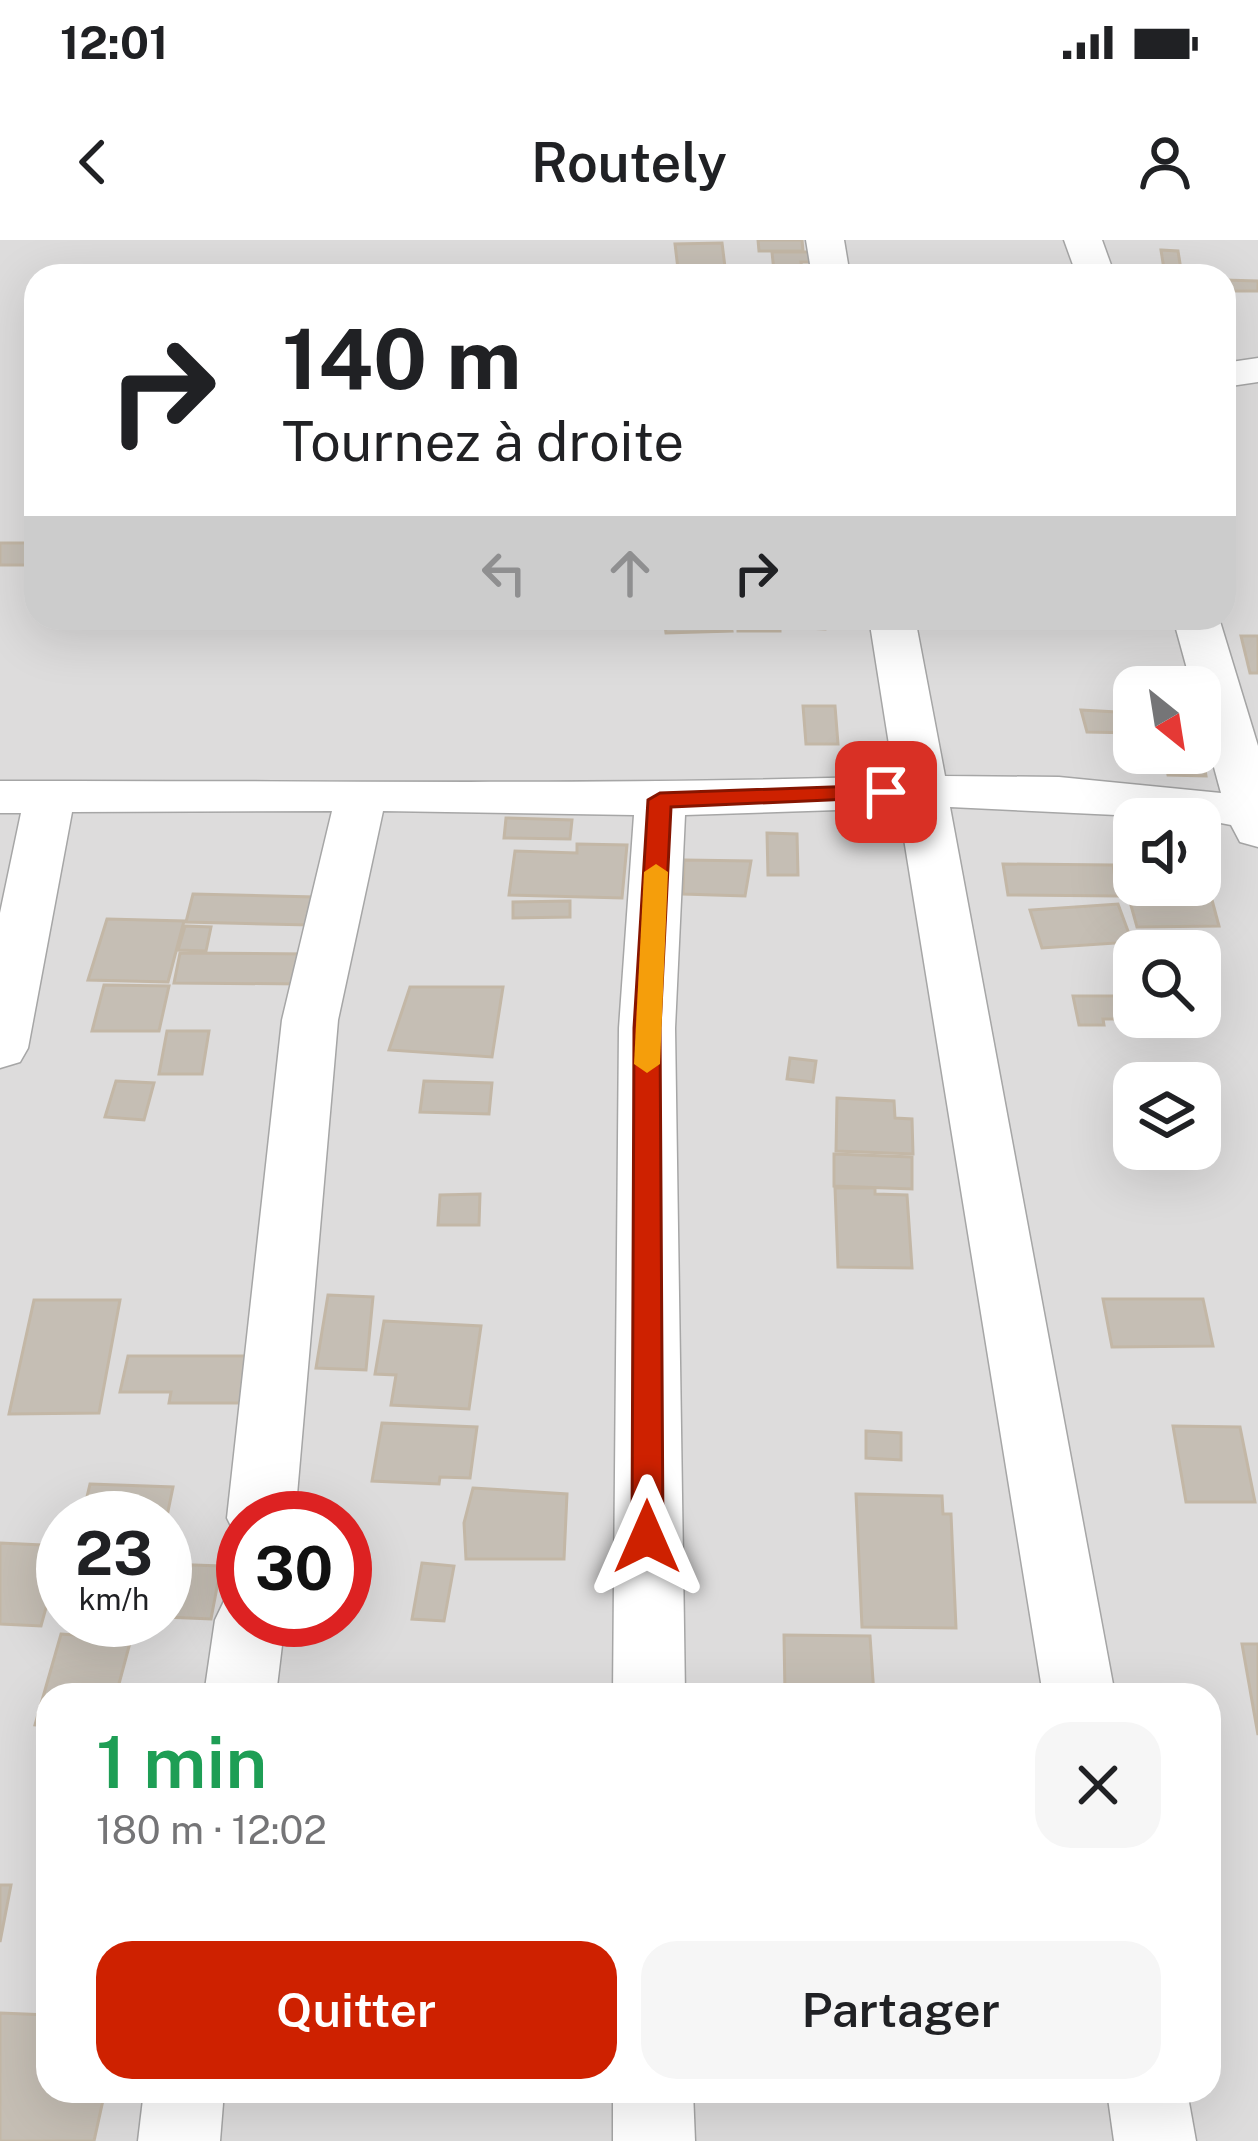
<!DOCTYPE html>
<html lang="fr">
<meta charset="utf-8">
<style>
:root{--surface:#fff;--page:#f6f6f6;--text:#202124;--muted:#757577;--accent:#ce2100}
body{margin:0;font-family:"Public Sans",sans-serif;background:var(--page);color:var(--text);height:100vh;display:flex;flex-direction:column;font-size:45px;white-space:nowrap}
*{box-sizing:border-box;margin:0}
p{font-size:39px;color:var(--muted)}
.icon{flex:none;width:66px;height:66px;fill:none;stroke:currentColor;stroke-width:2;stroke-linecap:round;stroke-linejoin:round}
.map{position:relative;flex:1;overflow:hidden}
.details{position:absolute;left:36px;top:1443px;width:1185px;height:420px;display:flex;flex-direction:column;background:var(--surface);border-radius:36px;box-shadow:0 12px 48px #0002}
.details>*{flex:none}
.banner{position:absolute;left:24px;top:24px;width:1212px;height:366px;border-radius:36px;box-shadow:0 12px 48px #0002;background:#fff;color:var(--text);overflow:hidden}
.needle{width:78px;rotate:150deg}
.buttons{position:absolute;left:1113px;top:426px;display:grid;gap:24px}
.buttons a{display:grid;place-items:center;width:108px;height:108px;border-radius:24px;background:var(--surface);box-shadow:0 12px 48px #0002;font-size:60px}
.speed{position:absolute;left:36px;top:1251px;display:flex;gap:24px;font-size:60px;font-weight:700;text-align:center}
.speed>*{display:grid;place-content:center;width:156px;height:156px;border-radius:50%;background:var(--surface);box-shadow:0 12px 48px #0002;line-height:1}
.speed small{font-size:30px;font-weight:400}
.speed .limit{border:18px solid #d22;background:#fff;color:#111}
.pin{position:absolute;display:grid;place-items:center;width:102px;height:102px;color:#fff;margin:-51px;border-radius:24px;box-shadow:0 6px 18px #0006}
.me{position:absolute;width:132px;margin:-66px;rotate:0deg;stroke-linejoin:round;filter:drop-shadow(0 0 9px #0008)}
.turn{display:flex;align-items:center;gap:42px;height:252px;padding:0 60px;font-size:54px}
.turn .icon{width:156px;height:156px;stroke-width:2.5}
.turn b{display:block;font-size:84px;line-height:102px}
.lanes{display:flex;align-items:center;height:114px;padding:0 60px;background:#0003;justify-content:center;gap:60px;direction:ltr}
.lanes .off{opacity:.35}
.round{display:grid;place-items:center;flex:none;width:126px;height:126px;border-radius:36px;background:var(--page)}
.overview{display:flex;align-items:center;justify-content:space-between;height:204px;padding:0 60px}
h1{font-size:72px;font-weight:600;line-height:90px;color:#1e9e55}
.cta{display:flex;gap:24px;margin-top:auto;padding:24px 60px}
.cta a{flex:1;height:138px;border-radius:36px;background:var(--accent);color:#fff;font-size:48px;font-weight:600;line-height:138px;text-align:center}
.cta a+a{background:var(--page);color:var(--text)}
.status{display:flex;justify-content:space-between;align-items:center;height:84px;padding:0 60px;background:var(--surface);direction:ltr}
.status svg{height:33px;fill:currentColor}
header{display:flex;justify-content:space-between;align-items:center;height:156px;padding:0 60px;background:var(--surface);font-size:54px;font-weight:600}
.map>svg:first-child{display:block}
.residential{fill:#dddcdc;fill-rule:evenodd}
.building{fill:#c5beb4;stroke:#c3b7a6;stroke-width:3}
.lines{fill:none;stroke-linecap:round;stroke-linejoin:round}
.minor-casing{stroke:#a6a6a6;stroke-width:3}
.minor{fill:#fff;fill-rule:evenodd}
.route{fill:#ce2100;stroke:#861500;stroke-width:3}
.slow{fill:#f59e0b}
</style>
<div class="status"><b>12:01</b><svg viewBox="0 0 49 12"><path d="M0 12V9h3v3zM5 12V6h3v6zM10 12V3h3v9zM15 12V0h3v12zM26 1h20v11H26zM47 4h2v5h-2z"/></svg></div>
<header><svg class="icon" aria-label="back" viewBox="0 0 24 24"><path d="M15 5l-7 7 7 7"/></svg>Routely<svg class="icon" aria-label="person" viewBox="0 0 24 24"><circle cx="12" cy="8" r="4"/><path d="M4 21q1-7 8-7t8 7"/></svg></header>
<div class="map">
<svg width="1258" height="1901" viewBox="0 0 1258 1901">
<rect width="100%" height="100%" fill="#f0eee5"/>
<path class="residential" d="M0,0H1258V1901H0ZM36,36H1224V378H36ZM1134,447H1200V513H1134ZM1134,579H1200V645H1134ZM1134,711H1200V777H1134ZM1134,843H1200V909H1134ZM63,1278H165V1380H63ZM243,1278H345V1380H243ZM48,1455H1209V1851H48Z"/>
<g class="building">
<path d="M758,0H802L803,11H759Z"/>
<path d="M722,3L725,27L678,29L675,4Z"/>
<path d="M1161,10L1178,11L1182,36H1165Z"/>
<path d="M772,12H818L819,22H801L802,31L774,32Z"/>
<path d="M1224,40L1258,41V51H1224Z"/>
<rect x="0" y="303" width="36" height="22"/>
<path d="M664,378H730L732,391L666,393Z"/>
<rect x="738" y="378" width="42" height="13"/>
<path d="M787,378H826L825,389L786,387Z"/>
<path d="M1241,396H1258V433H1250Z"/>
<path d="M803,466H835L838,504H806Z"/>
<path d="M1081,470L1134,473V493L1087,492Z"/>
<path d="M1200,502L1206,536L1168,535L1164,513H1200Z"/>
<path d="M506,578L572,580L570,599L504,598Z"/>
<path d="M767,593L797,594L798,635H768Z"/>
<path d="M577,604L627,605L622,658L509,655L515,611L577,613Z"/>
<path d="M684,620L751,621L745,656L683,654Z"/>
<path d="M1003,624L1113,625L1118,656L1008,655Z"/>
<path d="M193,654L315,657L310,685L186,682Z"/>
<path d="M1212,660L1219,686L1137,687L1130,662Z"/>
<path d="M570,661V677L513,678V662Z"/>
<path d="M1118,664L1132,702L1042,708L1030,670Z"/>
<path d="M107,679L184,681L168,742L88,740Z"/>
<path d="M185,686L211,687L206,711L178,710Z"/>
<path d="M180,713L310,714L305,744L174,743Z"/>
<path d="M104,745L169,746L159,791H92Z"/>
<path d="M410,747H503L492,817L389,810Z"/>
<path d="M1073,756H1134V777L1147,779H1103L1104,785H1079Z"/>
<path d="M167,791H209L202,834H159Z"/>
<path d="M790,818L816,821L813,842L787,839Z"/>
<path d="M116,841L154,843L144,880L105,877Z"/>
<path d="M424,841L492,843L489,874L420,872Z"/>
<path d="M837,858L894,861L895,878L912,879L913,914L836,911Z"/>
<path d="M834,914L912,917V949L834,946Z"/>
<path d="M835,948H875V954L907,955L912,1028L838,1027Z"/>
<path d="M480,954L479,985H438L440,955Z"/>
<path d="M328,1055L373,1057L366,1130L316,1128Z"/>
<path d="M1103,1059H1203L1213,1106L1112,1107Z"/>
<path d="M34,1060H120L99,1173L9,1174Z"/>
<path d="M384,1081L481,1086L469,1169L391,1165L396,1135L375,1134Z"/>
<path d="M128,1116H251L244,1163H169L171,1152H120Z"/>
<path d="M382,1183L477,1187L470,1238L440,1237L439,1244L372,1241Z"/>
<path d="M1173,1186L1240,1187L1255,1262H1186Z"/>
<path d="M866,1191L901,1193V1220L866,1218Z"/>
<path d="M90,1244L173,1247L165,1286V1278H82Z"/>
<path d="M473,1248L567,1254L564,1319H466L464,1283Z"/>
<path d="M856,1254L942,1256L943,1274H951L956,1388L862,1387Z"/>
<path d="M0,1303L63,1306L41,1386L0,1384Z"/>
<path d="M422,1323L454,1326L444,1381L412,1379Z"/>
<path d="M165,1324L221,1326L211,1379L165,1377Z"/>
<path d="M61,1394L131,1399L116,1455H48V1486L35,1485Z"/>
<path d="M784,1395L870,1396L874,1455H785Z"/>
<path d="M1242,1404H1258V1495Z"/>
<path d="M0,1645H11L0,1702Z"/>
<path d="M0,1773L48,1775V1851H105L94,1901H0Z"/>
</g>
<g class="lines">
<g class="minor-casing">
<g id="minor">
<path d="M806,0H844L850,36H812Z"/>
<path d="M1064,0H1102L1115,36H1077Z"/>
<path d="M1258,118V142L1224,147V123Z"/>
<path d="M869,378H915L945,536L1059,537L1221,553L1200,476V447H1192L1173,378H1219L1258,506V607L1240,602L1231,585L1200,579L950,567L1115,1455H1043L899,568L685,575L675,788L685,1455H613L619,788L634,575L383,571L338,780L295,1278H243V1300L237,1298L227,1278L282,780L332,571L72,572L28,808L20,822L0,828V673L21,573H0V541C298,540 596,546 894,536Z"/>
<path d="M243,1353V1380H285L276,1455H204L215,1380L225,1359Z"/>
<path d="M144,1851H224L220,1901H138Z"/>
<path d="M613,1851H693L695,1901H613Z"/>
<path d="M1107,1851H1187L1196,1901H1114Z"/>
</g>
</g>
<use href="#minor" class="minor"/>
</g>
<path class="route" d="M886,545L898,552L894,557L671,567L660,788L663,1297L658,1306L647,1309L636,1306L632,1297L634,788L648,560L660,553Z"/>
<path class="slow" d="M656,624L668,632L660,824L647,833L634,824L644,632Z"/>
</svg>
<div class="buttons">
<a><svg class="needle" viewBox="-14 -14 28 28"><path d="M0-13l5 13h-10z" fill="#e53935"/><path d="M0 13l5-13h-10z" fill="#757577"/></svg></a>
<a><svg class="icon" aria-label="sound" viewBox="0 0 24 24"><path d="M4 9h4l5-4v14l-5-4H4zM17 9q2 3 0 6"/></svg></a>
<a><svg class="icon" aria-label="search" viewBox="0 0 24 24"><circle cx="10" cy="10" r="6"/><path d="M15 15l6 6"/></svg></a>
<a><svg class="icon" aria-label="layers" viewBox="0 0 24 24"><path d="M12 4l9 5-9 5-9-5zM3 14l9 5 9-5"/></svg></a>
</div>
<div class="speed"><div>23<small>km/h</small></div><div class="limit">30</div></div>
<div class="pin" style="left:886px;top:552px;background:#d93025"><svg class="icon" aria-label="arrive" viewBox="0 0 24 24"><path d="M6 21V4h12l-3 4 3 4H6"/></svg></div>
<svg class="me" style="left:647px;top:1297px" viewBox="-20 -20 40 40"><path d="M0-17L14 15 0 8-14 15z" fill="#ce2100" stroke="#fff" stroke-width="4"/></svg>
<div class="banner">
<div class="turn"><svg class="icon" aria-label="right" viewBox="0 0 24 24"><path d="M7 20v-9h11M14 6l5 5-5 5"/></svg><div><b>140 m</b>Tournez à droite</div></div>
<div class="lanes"><svg class="icon off" aria-label="left" viewBox="0 0 24 24"><path d="M17 20v-9H6M10 6l-5 5 5 5"/></svg><svg class="icon off" aria-label="ahead" viewBox="0 0 24 24"><path d="M12 20V5M6 11l6-6 6 6"/></svg><svg class="icon" aria-label="right" viewBox="0 0 24 24"><path d="M7 20v-9h11M14 6l5 5-5 5"/></svg></div>
</div>
<section class="details">
<div class="overview"><div><h1>1 min</h1><p>180 m · 12:02</p></div><a class="round"><svg class="icon" aria-label="close" viewBox="0 0 24 24"><path d="M6 6l12 12M18 6L6 18"/></svg></a></div>
<div class="cta"><a>Quitter</a><a>Partager</a></div>
</section>
</div>
